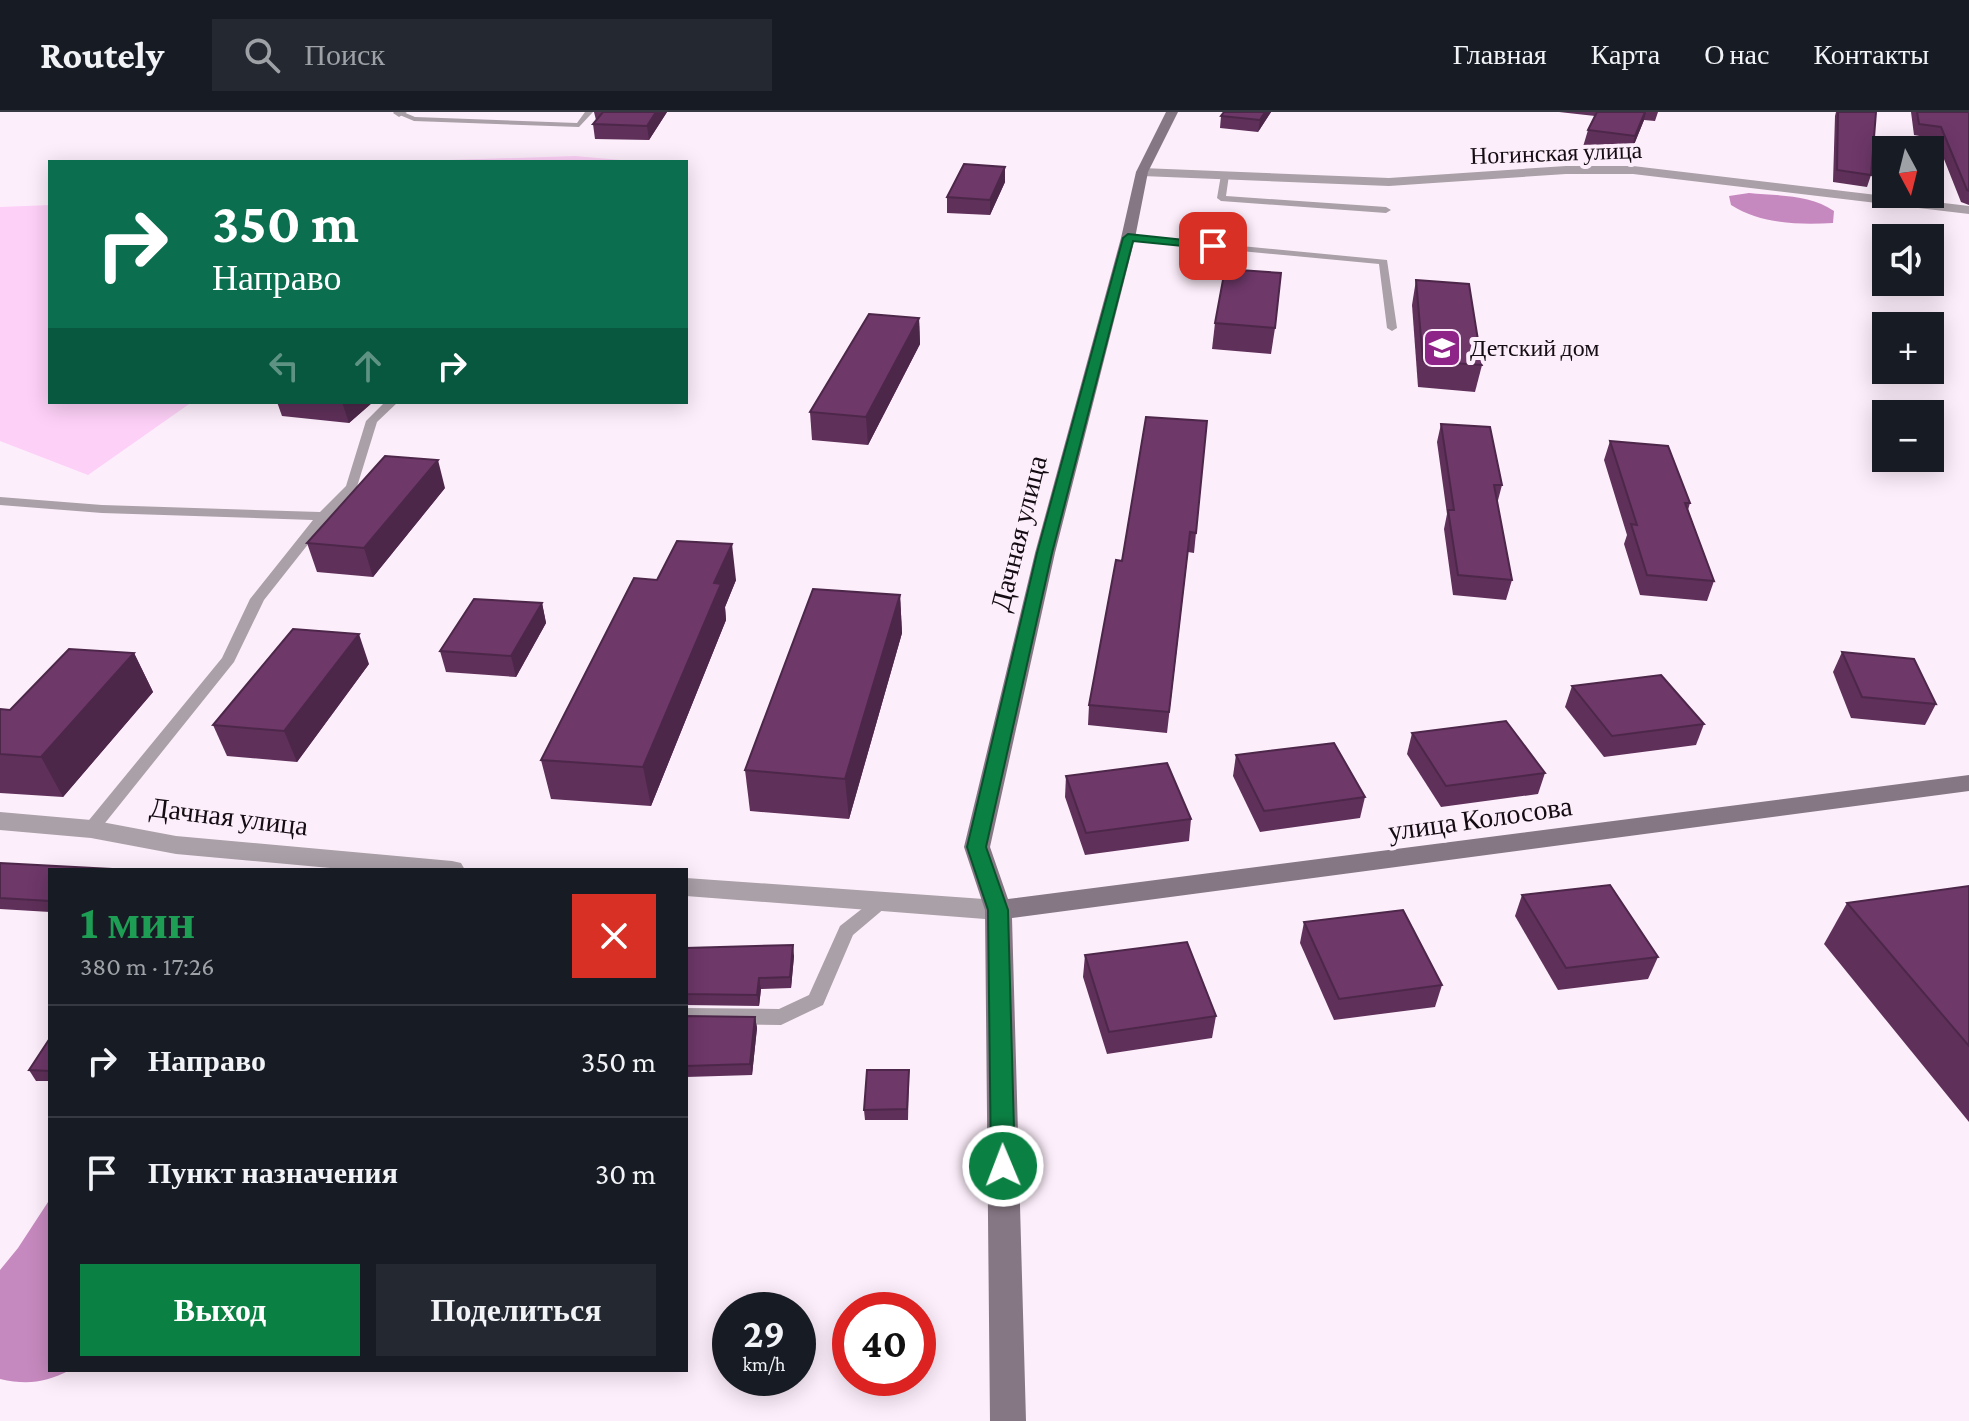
<!DOCTYPE html>
<html lang="ru">
<meta charset="utf-8">
<style>
:root{--surface:#171b24;--page:#242831;--text:#f1f3f6;--muted:#9ea1a6;--line:#363941;--accent:#0b8043}
body{margin:0;font-family:"Crimson Pro",serif;background:var(--page);color:var(--text);height:100vh;display:flex;flex-direction:column;font-size:30px;white-space:nowrap}
*{box-sizing:border-box;margin:0}
p{font-size:26px;color:var(--muted)}
.icon{flex:none;width:44px;height:44px;fill:none;stroke:currentColor;stroke-width:2;stroke-linecap:round;stroke-linejoin:round}
.map{position:relative;flex:1;overflow:hidden}
.sheet{position:absolute;left:48px;top:756px;width:640px;height:504px;display:flex;flex-direction:column;background:var(--surface);border-radius:0px;box-shadow:0 4px 20px #0003}
.sheet>*{flex:none}
.top-card{position:absolute;left:48px;top:48px;width:640px;height:244px;border-radius:0px;box-shadow:0 4px 20px #0003;background:#0b6e4f;color:#fff;overflow:hidden}
.needle{width:52px;rotate:173deg}
.fabs{position:absolute;left:1872px;top:24px;display:grid;gap:16px}
.fabs a{display:grid;place-items:center;width:72px;height:72px;border-radius:0px;background:var(--surface);box-shadow:0 4px 20px #0003;font-size:40px}
.speed{position:absolute;left:712px;top:1180px;display:flex;gap:16px;font-size:40px;font-weight:700;text-align:center}
.speed>*{display:grid;place-content:center;width:104px;height:104px;border-radius:50%;background:var(--surface);box-shadow:0 4px 20px #0003;line-height:1}
.speed small{font-size:20px;font-weight:400}
.speed .limit{border:12px solid #d22;background:#fff;color:#111}
.pin{position:absolute;display:grid;place-items:center;width:68px;height:68px;color:#fff;margin:-34px;border-radius:16px;box-shadow:0 4px 12px #0006}
.me{position:absolute;width:88px;margin:-44px;rotate:359deg;stroke-linejoin:round;filter:drop-shadow(0 0 6px #0008)}
.turn{display:flex;align-items:center;gap:28px;height:168px;padding:0 32px;font-size:36px}
.turn .icon{width:104px;height:104px;stroke-width:2.5}
.turn b{display:block;font-size:56px;line-height:68px}
.lanes{display:flex;align-items:center;height:76px;padding:0 32px;background:#0003;justify-content:center;gap:40px;direction:ltr}
.lanes .off{opacity:.35}
.round{display:grid;place-items:center;flex:none;width:84px;height:84px;border-radius:0px;background:var(--page)}
.headline{display:flex;align-items:center;justify-content:space-between;height:136px;padding:0 32px}
h1{font-size:48px;font-weight:700;line-height:60px;color:#1e9e55}
.cta{display:flex;gap:16px;margin-top:auto;padding:16px 32px}
.cta a{flex:1;height:92px;border-radius:0px;background:var(--accent);color:#fff;font-size:32px;font-weight:700;line-height:92px;text-align:center}
.cta a+a{background:var(--page);color:var(--text)}
ul{padding:0;list-style:none}
li{display:flex;align-items:center;gap:24px;height:112px;padding:0 32px;border-top:2px solid var(--line)}
li div{flex:1}
li b{display:block;font-size:30px}
li em{font-style:normal}
header{display:flex;align-items:center;gap:48px;box-sizing:border-box;height:112px;padding:0 40px;background:var(--surface);border-bottom:2px solid var(--line)}
header strong{font-size:38px}
nav{display:flex;gap:44px;margin-inline-start:auto;font-size:28px}
.search{width:560px;height:72px;background:var(--page);display:flex;align-items:center;gap:20px;box-sizing:border-box;padding:0 28px;border-radius:0px;color:var(--muted);font-size:30px}
.map>svg:first-child{display:block}
.green{fill:#fdd0f7}
.water{fill:#c689bf}
.lines{fill:none;stroke-linecap:round;stroke-linejoin:round}
.lane{fill:#aaa0a8;fill-rule:evenodd}
.street{fill:#aaa0a8;fill-rule:evenodd}
.secondary{fill:#867784;fill-rule:evenodd}
.wall{fill:#5f305a}
.shaded-wall{fill:#4d274a}
.building{fill:#6e3869;stroke:#4d274a;stroke-width:2}
.route{fill:#0b8043;stroke:#07532c;stroke-width:2}
.labels{text-anchor:middle;stroke-width:8;stroke-linejoin:round;paint-order:stroke}
.far-street-label{font-size:24px;fill:#130c12;stroke:#fdeefb}
.far-poi-label{font-size:24px;fill:#130c12;stroke:#fdeefb;text-anchor:start}
.street-label{font-size:28px;fill:#130c12;stroke:#fdeefb}
</style>
<header>
<strong>Routely</strong>
<div class="search"><svg class="icon" aria-label="search" viewBox="0 0 24 24"><circle cx="10" cy="10" r="6"/><path d="M15 15l6 6"/></svg>Поиск</div>
<nav><a>Главная</a><a>Карта</a><a>О нас</a><a>Контакты</a></nav>
</header>
<div class="map">
<svg width="1969" height="1309" viewBox="0 0 1969 1309">
<rect width="100%" height="100%" fill="#fdeefb"/>
<g class="green">
<path d="M575,44L643,50H390Z"/>
<path d="M50,93V290H192L88,363L0,329V95Z"/>
</g>
<g class="water">
<path d="M1749,81C1778,84 1810,82 1834,99L1833,111C1799,113 1760,112 1731,93L1729,84Z"/>
<path d="M50,1087V1258H70C45,1271 27,1273 0,1267V1158L18,1136Z"/>
</g>
<g class="lines">
<g class="lane">
<path d="M403,0L415,5L577,11L585,0H593L579,15L414,9L395,1Z"/>
<path d="M1225,60L1229,63L1226,84L1386,95L1391,98L1386,101L1221,89L1217,86L1221,63Z"/>
<path d="M1128,123L1387,148L1397,216L1392,219L1387,216L1379,152L1125,128L1123,126Z"/>
<path d="M385,290H398L377,310L356,378L328,407L264,488L234,550L97,721H85L83,717L85,713L222,546L250,487L313,408L102,401L0,393V385L102,393L320,400L346,374L366,309Z"/>
<path d="M883,784L889,785L892,790L853,823L823,893L781,913L686,912V896L779,897L809,883L840,814L877,785Z"/>
</g>
<g class="street">
<path d="M407,0L399,5L393,1L394,0Z"/>
<path d="M1566,54H1633L1969,94V102L1633,62H1566L1389,74L1142,64L1136,60L1142,56L1389,66Z"/>
<path d="M0,700L91,708L176,724L452,749L461,751L465,758H352L176,742L91,726L0,718Z"/>
<path d="M686,766L998,788L1007,791L1011,798L1007,805L998,808L686,784Z"/>
</g>
<path class="secondary" d="M1166,0H1178L1148,60L1135,126L1055,441L990,735L1008,787L1969,663V679L1012,806L1026,1309H990L985,798L964,735L1035,441L1121,126L1136,60Z"/>
</g>
<g class="wall">
<path d="M594,0H667L649,28L595,27L593,12L596,8Z"/>
<path d="M1271,0L1258,20L1220,16L1221,4Z"/>
<path d="M1559,0H1658L1655,9L1644,8L1629,45L1582,38L1588,18L1595,4Z"/>
<path d="M1836,0H1876L1871,63L1867,75L1833,70L1835,4Z"/>
<path d="M1911,0H1969V93L1961,90L1936,27L1914,23Z"/>
<path d="M1005,70L990,103L947,101V85Z"/>
<path d="M1416,168L1482,253L1475,280L1418,275L1412,193Z"/>
<path d="M919,206L920,232L868,333L812,328L810,300Z"/>
<path d="M1215,211L1275,216L1271,242L1212,237Z"/>
<path d="M277,290H373L349,311L282,304Z"/>
<path d="M1207,309L1194,441L1188,440L1167,621L1088,613L1089,593L1122,449Z"/>
<path d="M1441,312L1502,373L1497,392L1512,468L1506,488L1453,483L1444,417L1447,402L1437,330Z"/>
<path d="M1610,329L1690,391L1688,398L1714,469L1707,489L1640,483L1624,432L1627,423L1604,348Z"/>
<path d="M445,376L373,465L317,460L307,431Z"/>
<path d="M657,468H736L725,495L726,508L651,694L551,687L541,648Z"/>
<path d="M900,483L902,521L849,707L750,699L745,658Z"/>
<path d="M542,491L546,511L516,565L446,560L440,539Z"/>
<path d="M1842,540L1936,592L1925,613L1851,606L1833,560Z"/>
<path d="M134,541L153,580L63,685L0,681V597L10,598Z"/>
<path d="M369,552L297,650L227,644L213,613Z"/>
<path d="M1572,574L1704,612L1696,633L1604,645L1565,595Z"/>
<path d="M1412,621L1545,661L1538,682L1441,695L1407,642Z"/>
<path d="M1236,643L1365,685L1360,706L1260,720L1233,664Z"/>
<path d="M1066,664L1191,707L1189,729L1085,743L1065,685Z"/>
<path d="M0,751L50,758V800L0,797Z"/>
<path d="M1969,774V1010L1824,832L1847,791Z"/>
<path d="M1522,783L1658,845L1648,867L1558,878L1515,804Z"/>
<path d="M1304,810L1442,873L1435,895L1334,908L1300,831Z"/>
<path d="M686,836L794,844L791,876L761,877L759,894L686,893Z"/>
<path d="M1085,843L1216,904L1212,926L1107,942L1083,865Z"/>
<path d="M686,904L755,905L757,916L752,963L686,965Z"/>
<path d="M50,926V969H36L29,958Z"/>
<path d="M909,958L908,1008H865L864,998Z"/>
</g>
<g class="shaded-wall">
<path d="M656,0H667L649,28L647,14Z"/>
<path d="M1265,0H1271L1258,20L1260,8Z"/>
<path d="M1645,0H1646L1644,8L1629,45L1635,24Z"/>
<path d="M1005,55V70L990,103V88Z"/>
<path d="M919,206L920,232L868,333L866,305Z"/>
<path d="M342,290H373L349,311Z"/>
<path d="M438,348L445,376L373,465L364,436Z"/>
<path d="M732,432L736,468L725,495L726,508L651,694L643,655L714,471Z"/>
<path d="M900,483L902,521L849,707L845,667Z"/>
<path d="M542,491L546,511L516,565L511,544Z"/>
<path d="M359,522L369,552L297,650L284,619Z"/>
<path d="M134,541L153,580L63,685L41,645Z"/>
<path d="M793,833L794,844L791,876L790,865Z"/>
<path d="M759,866L761,877L759,894L757,883Z"/>
<path d="M755,905L757,916L752,963L750,952Z"/>
</g>
<g class="building">
<path d="M603,0H656L647,14L593,12Z"/>
<path d="M1224,0H1265L1260,8L1221,4Z"/>
<path d="M1597,0H1645L1635,24L1588,18Z"/>
<path d="M1838,0H1876L1871,63L1837,58Z"/>
<path d="M1917,0H1969V79L1967,78L1941,15L1919,12Z"/>
<path d="M964,52L1005,55L990,88L947,85Z"/>
<path d="M1225,157L1281,161L1275,216L1215,211Z"/>
<path d="M1416,168L1469,172L1482,253L1423,249Z"/>
<path d="M869,202L919,206L866,305L810,300Z"/>
<path d="M1146,305L1207,309L1196,421L1190,420L1169,600L1089,593L1116,448L1122,449Z"/>
<path d="M1441,312L1490,315L1502,373H1494L1512,468L1458,463L1448,398H1454Z"/>
<path d="M1610,329L1668,334L1690,391H1685L1714,469L1647,463L1631,412L1637,413Z"/>
<path d="M385,344L438,348L364,436L307,431Z"/>
<path d="M677,429L732,432L714,471L721,472L643,655L541,648L634,466L657,468Z"/>
<path d="M813,477L900,483L845,667L745,658Z"/>
<path d="M474,487L542,491L511,544L440,539Z"/>
<path d="M293,517L359,522L284,619L213,613Z"/>
<path d="M69,537L134,541L41,645L0,642V597L10,598Z"/>
<path d="M1842,540L1914,547L1936,592L1862,585Z"/>
<path d="M1661,563L1704,612L1612,624L1572,574Z"/>
<path d="M1506,609L1545,661L1446,674L1412,621Z"/>
<path d="M1334,631L1365,685L1264,699L1236,643Z"/>
<path d="M1167,651L1191,707L1086,721L1066,664Z"/>
<path d="M0,751L131,758H50V789L0,786Z"/>
<path d="M1610,773L1658,845L1566,856L1522,783Z"/>
<path d="M1969,774V934L1847,791Z"/>
<path d="M1403,798L1442,873L1339,887L1304,810Z"/>
<path d="M1187,830L1216,904L1109,920L1085,843Z"/>
<path d="M793,833L790,865L759,866L757,883L686,882V836Z"/>
<path d="M686,904L755,905L750,952L686,954Z"/>
<path d="M50,926V959L29,958Z"/>
<path d="M867,958H909L907,997L864,998Z"/>
</g>
<path class="route" d="M1128,122L1213,131L1219,134L1213,137L1133,129L1052,441L986,735L1008,798L1015,1054L1011,1061L1003,1064L995,1061L991,1054L988,798L967,735L1037,441L1123,126Z"/>
<defs>
<g id="school-square" transform="scale(2)"><rect x="-9" y="-9" width="18" height="18" rx="4" fill="#8f2488" stroke="#fdeefb"/><path d="M0-5L7-2L0 1L-7-2ZM-4 1L0 2.5L4 1V4Q0 6-4 4Z" fill="#fff"/></g>
</defs>
<g fill-rule="evenodd">
<use href="#school-square" x="1442" y="236"/>
</g>
<g class="labels">
<g class="far-street-label">
<text transform="translate(1556 41) rotate(-2)" y="8">Ногинская улица</text>
</g>
<g class="far-poi-label">
<text x="1470" y="244">Детский дом</text>
</g>
<g class="street-label">
<text transform="translate(1018 421) rotate(-76)" y="10">Дачная улица</text>
<text transform="translate(229 704) rotate(7)" y="10">Дачная улица</text>
<text transform="translate(1480 706) rotate(-8)" y="10">улица Колосова</text>
</g>
</g>
</svg>
<div class="fabs">
<a><svg class="needle" viewBox="-14 -14 28 28"><path d="M0-13l5 13h-10z" fill="#e53935"/><path d="M0 13l5-13h-10z" fill="#9ea1a6"/></svg></a>
<a><svg class="icon" aria-label="sound" viewBox="0 0 24 24"><path d="M4 9h4l5-4v14l-5-4H4zM17 9q2 3 0 6"/></svg></a>
<a>+</a>
<a>−</a>
</div>
<div class="speed"><div>29<small>km/h</small></div><div class="limit">40</div></div>
<div class="pin" style="left:1213px;top:134px;background:#d93025"><svg class="icon" aria-label="arrive" viewBox="0 0 24 24"><path d="M6 21V4h12l-3 4 3 4H6"/></svg></div>
<svg class="me" style="left:1003px;top:1054px" viewBox="-20 -20 40 40"><circle r="17" fill="#0b8043" stroke="#fff" stroke-width="3"/><path d="M0-11L8 9 0 5-8 9z" fill="#fff"/></svg>
<div class="top-card">
<div class="turn"><svg class="icon" aria-label="right" viewBox="0 0 24 24"><path d="M7 20v-9h11M14 6l5 5-5 5"/></svg><div><b>350 m</b>Направо</div></div>
<div class="lanes"><svg class="icon off" aria-label="left" viewBox="0 0 24 24"><path d="M17 20v-9H6M10 6l-5 5 5 5"/></svg><svg class="icon off" aria-label="ahead" viewBox="0 0 24 24"><path d="M12 20V5M6 11l6-6 6 6"/></svg><svg class="icon" aria-label="right" viewBox="0 0 24 24"><path d="M7 20v-9h11M14 6l5 5-5 5"/></svg></div>
</div>
<section class="sheet">
<div class="headline"><div><h1>1 мин</h1><p>380 m · 17:26</p></div><a class="round" style="background:#d93025;color:#fff"><svg class="icon" aria-label="close" viewBox="0 0 24 24"><path d="M6 6l12 12M18 6L6 18"/></svg></a></div>
<ul>
<li><svg class="icon" aria-label="right" viewBox="0 0 24 24"><path d="M7 20v-9h11M14 6l5 5-5 5"/></svg><div><b>Направо</b></div><em>350 m</em></li>
<li><svg class="icon" aria-label="arrive" viewBox="0 0 24 24"><path d="M6 21V4h12l-3 4 3 4H6"/></svg><div><b>Пункт назначения</b></div><em>30 m</em></li>
</ul>
<div class="cta"><a>Выход</a><a>Поделиться</a></div>
</section>
</div>
